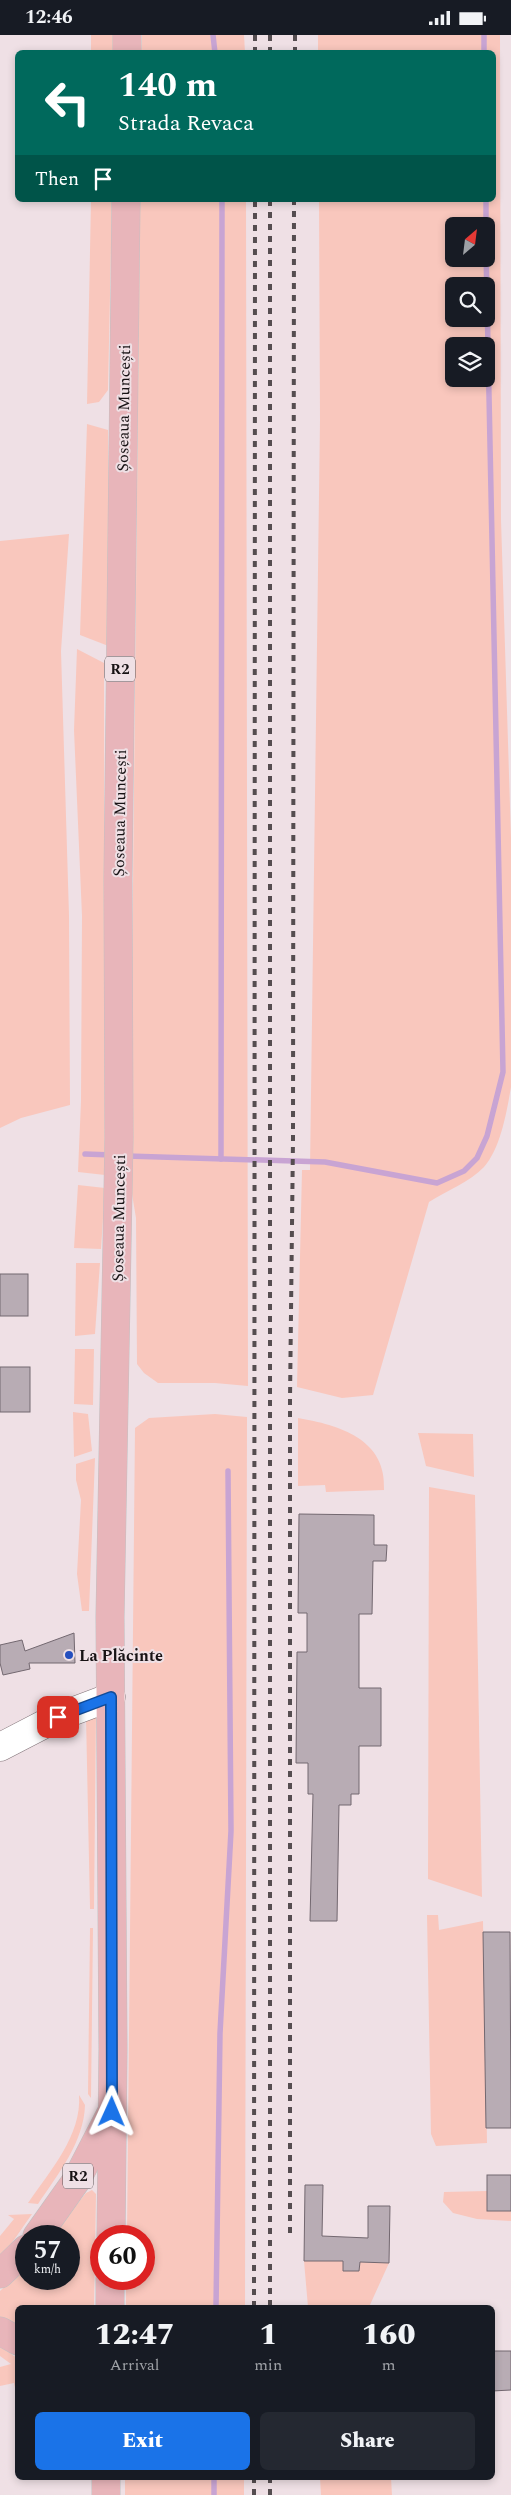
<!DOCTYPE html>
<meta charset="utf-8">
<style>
:root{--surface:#171b24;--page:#242831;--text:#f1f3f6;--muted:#9ea1a6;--accent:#1a73e8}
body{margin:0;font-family:Spectral,serif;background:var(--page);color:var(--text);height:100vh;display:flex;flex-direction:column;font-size:19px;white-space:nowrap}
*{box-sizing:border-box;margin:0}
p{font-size:16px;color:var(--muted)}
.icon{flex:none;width:28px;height:28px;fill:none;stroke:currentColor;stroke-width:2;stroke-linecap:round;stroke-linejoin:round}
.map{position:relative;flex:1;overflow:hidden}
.panel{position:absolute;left:15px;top:2270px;width:480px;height:175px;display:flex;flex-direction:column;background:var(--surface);border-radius:8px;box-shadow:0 2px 8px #0003}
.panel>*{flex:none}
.hud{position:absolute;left:15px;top:15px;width:481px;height:152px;border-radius:8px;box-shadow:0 2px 8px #0003;background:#00695c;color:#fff;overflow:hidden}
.needle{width:32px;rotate:28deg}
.fabs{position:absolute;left:445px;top:182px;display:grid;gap:10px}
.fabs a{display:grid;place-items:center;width:50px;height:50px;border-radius:8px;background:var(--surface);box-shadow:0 2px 8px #0003;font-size:25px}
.speed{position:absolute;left:15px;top:2190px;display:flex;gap:10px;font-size:25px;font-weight:700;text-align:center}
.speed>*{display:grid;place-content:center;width:65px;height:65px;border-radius:50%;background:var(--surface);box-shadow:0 2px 8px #0003;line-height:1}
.speed small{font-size:12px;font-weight:400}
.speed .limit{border:8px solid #d22;background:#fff;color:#111}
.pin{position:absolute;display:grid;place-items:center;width:42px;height:42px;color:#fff;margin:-21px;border-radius:10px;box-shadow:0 2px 8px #0006}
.me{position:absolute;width:55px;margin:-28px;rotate:1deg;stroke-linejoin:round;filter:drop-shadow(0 0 4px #0008)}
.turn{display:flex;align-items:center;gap:18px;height:105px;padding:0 20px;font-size:22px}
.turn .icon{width:65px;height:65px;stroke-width:2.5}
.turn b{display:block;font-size:35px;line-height:42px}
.then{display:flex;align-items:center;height:48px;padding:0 20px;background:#0003;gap:10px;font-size:19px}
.eta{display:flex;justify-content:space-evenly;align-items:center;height:85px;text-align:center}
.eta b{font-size:30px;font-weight:800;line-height:35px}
.cta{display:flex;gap:10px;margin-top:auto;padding:10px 20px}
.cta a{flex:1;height:58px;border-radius:8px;background:var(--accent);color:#fff;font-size:20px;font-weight:800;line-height:58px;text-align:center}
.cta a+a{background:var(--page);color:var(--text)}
.status{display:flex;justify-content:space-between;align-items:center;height:35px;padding:0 25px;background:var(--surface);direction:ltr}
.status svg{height:14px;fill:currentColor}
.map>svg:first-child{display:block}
.green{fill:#f9c7bd;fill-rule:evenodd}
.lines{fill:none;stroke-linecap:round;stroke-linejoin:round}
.stream{stroke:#c8a4d3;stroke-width:5.5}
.building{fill:#b8acb4;stroke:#736870}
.minor-casing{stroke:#817378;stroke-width:29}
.major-casing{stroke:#c3c1c2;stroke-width:29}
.minor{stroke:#fff;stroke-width:28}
.major{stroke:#e8b5ba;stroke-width:28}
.rail{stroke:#554d50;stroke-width:4;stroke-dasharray:6 6;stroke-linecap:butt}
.route-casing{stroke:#114b97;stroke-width:12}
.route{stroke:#1a73e8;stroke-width:9}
.poi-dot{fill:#254fbe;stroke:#efe0e5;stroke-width:2}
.labels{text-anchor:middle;stroke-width:4;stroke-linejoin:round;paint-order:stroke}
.shield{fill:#efe0e5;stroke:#585053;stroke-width:1}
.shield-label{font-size:15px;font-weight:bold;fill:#171214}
.street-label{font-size:16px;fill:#171214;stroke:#efe0e5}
.poi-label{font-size:16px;font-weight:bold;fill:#171214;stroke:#efe0e5;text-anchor:start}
</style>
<div class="status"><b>12:46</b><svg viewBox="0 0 49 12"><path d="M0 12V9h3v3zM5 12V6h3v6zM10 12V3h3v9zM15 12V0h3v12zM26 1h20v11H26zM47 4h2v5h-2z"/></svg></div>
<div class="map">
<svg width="511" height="2460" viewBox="0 0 511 2460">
<rect width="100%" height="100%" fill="#efe0e5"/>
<g class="green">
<path d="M91,0H114L115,17L91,18Z"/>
<path d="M142,0H244L245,17H141Z"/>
<path d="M318,0H500L501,485L511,803V1052C507,1075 501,1113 484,1132C470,1147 446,1156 429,1167L373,1360L342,1363L297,1352L302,1135H310L320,385L319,165H494V18L318,17ZM486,191V224H454V191ZM486,251V284H454V251ZM486,311V344H454V311Z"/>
<path d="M91,165H112L108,355L99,367L87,369Z"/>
<path d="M140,165H246L248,1351L215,1348H158L144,1338L137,1329L136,1183L130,1147Z"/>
<path d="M87,389L108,395L111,612L80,600Z"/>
<path d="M69,499L61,616L69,880L70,1070L21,1083L0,1093V506Z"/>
<path d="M77,614L104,628L105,1140L78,1137L81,1066L82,881L74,695Z"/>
<path d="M78,1150L105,1153L101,1214L74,1213Z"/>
<path d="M76,1228H100L95,1299L75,1301Z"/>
<path d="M75,1314H94L93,1370L74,1369Z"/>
<path d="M73,1377L88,1379L92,1416L74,1422Z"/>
<path d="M215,1379L247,1382L245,2272H126V2244H144V2201H127L135,1393L149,1383Z"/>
<path d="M298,1383C339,1390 387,1404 384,1455L326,1457L325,1450L298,1451Z"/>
<path d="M418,1398L473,1399L474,1442L426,1431Z"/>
<path d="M95,1423L89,1576H82L77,1539L81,1465L76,1445V1429Z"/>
<path d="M429,1452L475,1460L482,1862L428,1844Z"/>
<path d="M96,1678L94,1874H90L86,1681Z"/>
<path d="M427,1880H438L439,1895L483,1886L487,2108L436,2111L431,2099Z"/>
<path d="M90,1893H93L91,2063L88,2059Z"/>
<path d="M79,2060L85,2070C84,2107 58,2139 38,2169L28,2168C50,2136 82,2100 79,2060Z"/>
<path d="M92,2155L96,2159L94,2272H18L17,2295L0,2285V2256L26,2231V2244H69V2201H51L86,2158Z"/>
<path d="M487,2156V2176H511V2186L477,2184L453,2178L443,2167L444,2157Z"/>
<path d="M32,2179L9,2212L0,2220V2201L14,2184L8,2180Z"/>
<path d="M304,2226H343V2236H359L360,2227L389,2228L369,2272H308Z"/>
<path d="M0,2311L17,2323V2362L14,2348L0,2351V2332L11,2329L0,2321Z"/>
<rect x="125" y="2443" width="119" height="17"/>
<path d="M320,2443H391L392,2460H321Z"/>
</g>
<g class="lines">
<g class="stream">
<path d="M213,0L215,18"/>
<path d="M484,0V18"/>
<path d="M486,165V191"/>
<path d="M85,1119L112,1120"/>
<path d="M127,1121L325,1127L437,1148L464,1136L477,1123L487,1101L503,1037L486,215"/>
<path d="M221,1124L222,165"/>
<path d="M216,2272L220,1998L231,1796L228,1436"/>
<path d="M214,2442V2460"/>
</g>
</g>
<g class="building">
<rect x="0" y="1239" width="28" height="42"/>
<rect x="0" y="1332" width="30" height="45"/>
<path d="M299,1479L374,1480V1510H387L386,1526H373L372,1579H359V1653H381V1711H359V1759H351V1770H339L337,1886H310L313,1759H308V1728H296L297,1617H307V1578H298Z"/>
<path d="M74,1598L75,1628H29L30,1634L3,1640L0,1628V1610L22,1605L25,1616Z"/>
<path d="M483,1897H510L511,2093H486Z"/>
<rect x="487" y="2140" width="24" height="36"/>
<path d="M305,2150H323L322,2201L368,2203V2171H390L389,2228L360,2227L359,2236H343V2226H304Z"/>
<path d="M492,2316H511V2355L492,2356Z"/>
</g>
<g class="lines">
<g class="minor-casing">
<path id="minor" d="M0,1712L58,1682L111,1662"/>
</g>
<g class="major-casing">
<g id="major">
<path d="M127,18V0"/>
<path d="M37,2201L76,2146L110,2080"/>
<path d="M111,2201L113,2014L110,1582L119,1103L118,844L126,165"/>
<path d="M0,2239L26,2214"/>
<path d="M110,2272V2244"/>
<path d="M0,2296L18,2306"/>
<path d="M106,2460V2442"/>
</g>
</g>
<use href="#minor" class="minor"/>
<use href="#major" class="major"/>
<g class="rail">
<path d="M255,0V18"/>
<path d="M270,0V18"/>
<path d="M295,18V0"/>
<path d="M270,165V2272"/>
<path d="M290,2198V1365L293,1104L294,165"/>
<path d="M254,2272L255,165"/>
<path d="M270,2442V2460"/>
<path d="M254,2460V2442"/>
</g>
</g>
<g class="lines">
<g class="route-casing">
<path id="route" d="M58,1682L111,1662L112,2077"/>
</g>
<use href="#route" class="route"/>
</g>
<circle class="poi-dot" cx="69" cy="1620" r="5"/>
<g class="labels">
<g class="shield">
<rect x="105" y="621.5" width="30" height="25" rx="4"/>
<rect x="63" y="2128.5" width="30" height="25" rx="4"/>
</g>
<g class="shield-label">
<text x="120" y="639">R2</text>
<text x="78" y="2146">R2</text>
</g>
<g class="street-label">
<text transform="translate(123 373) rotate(-89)" y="6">Șoseaua Muncești</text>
<text transform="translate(119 778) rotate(-89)" y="6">Șoseaua Muncești</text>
<text transform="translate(118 1183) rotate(-89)" y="6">Șoseaua Muncești</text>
</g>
<g class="poi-label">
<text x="79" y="1626">La Plăcinte</text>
</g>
</g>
</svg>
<div class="fabs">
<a><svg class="needle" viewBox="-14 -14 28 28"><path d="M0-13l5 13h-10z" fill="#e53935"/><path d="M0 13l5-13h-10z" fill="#9ea1a6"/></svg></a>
<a><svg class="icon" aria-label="search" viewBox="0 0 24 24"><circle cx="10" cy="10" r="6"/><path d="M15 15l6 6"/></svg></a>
<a><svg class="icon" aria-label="layers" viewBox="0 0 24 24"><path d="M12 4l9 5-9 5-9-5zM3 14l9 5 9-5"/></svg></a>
</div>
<div class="speed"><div>57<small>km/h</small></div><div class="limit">60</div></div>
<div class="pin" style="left:58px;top:1682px;background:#d93025"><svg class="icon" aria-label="arrive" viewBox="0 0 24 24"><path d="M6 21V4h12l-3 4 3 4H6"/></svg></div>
<svg class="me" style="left:112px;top:2077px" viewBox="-20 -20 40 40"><path d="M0-17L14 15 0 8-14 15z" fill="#1a73e8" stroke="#fff" stroke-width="4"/></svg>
<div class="hud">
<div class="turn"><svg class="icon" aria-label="left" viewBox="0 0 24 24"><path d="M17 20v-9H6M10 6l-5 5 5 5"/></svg><div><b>140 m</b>Strada Revaca</div></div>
<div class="then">Then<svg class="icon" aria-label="arrive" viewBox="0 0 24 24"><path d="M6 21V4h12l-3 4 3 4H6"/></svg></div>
</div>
<section class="panel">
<div class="eta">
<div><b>12:47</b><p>Arrival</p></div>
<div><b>1</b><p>min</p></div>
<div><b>160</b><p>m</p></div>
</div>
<div class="cta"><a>Exit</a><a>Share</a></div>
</section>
</div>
